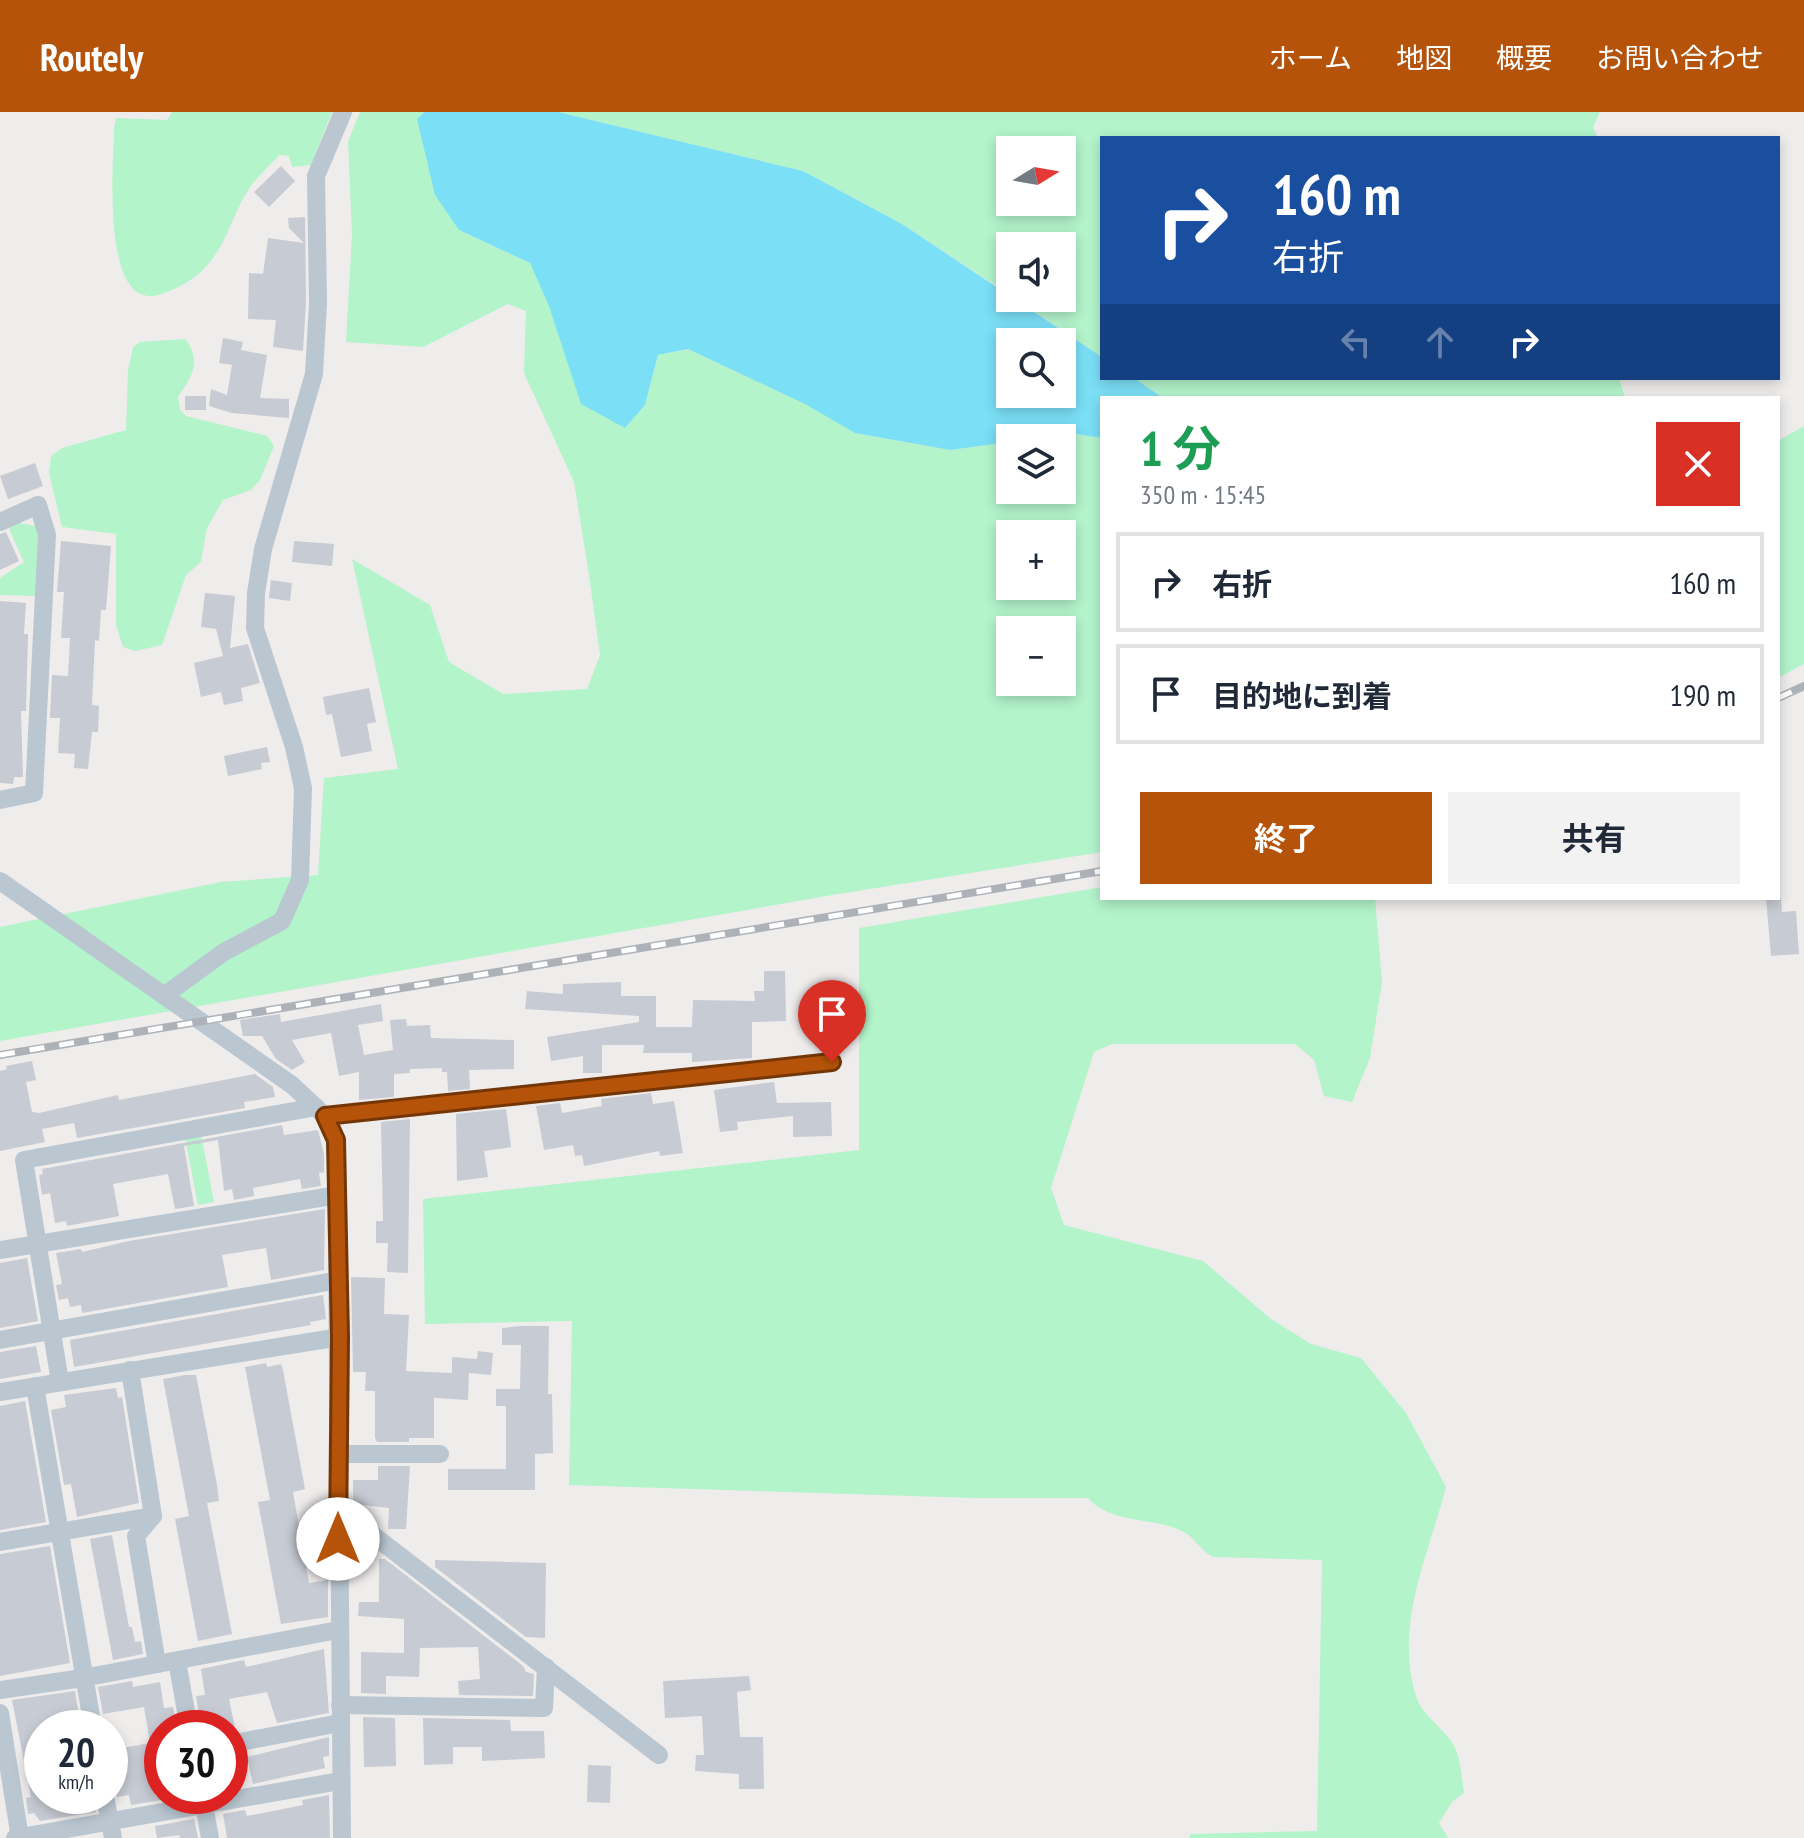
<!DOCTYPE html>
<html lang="ja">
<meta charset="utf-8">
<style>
:root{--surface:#fff;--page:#f2f2f3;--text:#1f2937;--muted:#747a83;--line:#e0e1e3;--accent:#b45309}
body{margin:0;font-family:"PT Sans Narrow","Noto Sans JP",sans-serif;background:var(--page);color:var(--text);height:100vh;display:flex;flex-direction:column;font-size:30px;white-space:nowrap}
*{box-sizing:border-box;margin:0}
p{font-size:26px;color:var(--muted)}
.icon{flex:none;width:44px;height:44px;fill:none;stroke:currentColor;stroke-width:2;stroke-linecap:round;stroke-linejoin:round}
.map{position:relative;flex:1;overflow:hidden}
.drawer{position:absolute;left:1100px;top:284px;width:680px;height:504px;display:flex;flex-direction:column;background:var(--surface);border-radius:0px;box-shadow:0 4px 12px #0003}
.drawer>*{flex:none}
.guide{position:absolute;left:1100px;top:24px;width:680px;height:244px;border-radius:0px;box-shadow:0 4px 12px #0003;background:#1a4fa0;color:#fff;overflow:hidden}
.needle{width:52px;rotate:79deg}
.tools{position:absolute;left:996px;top:24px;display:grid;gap:16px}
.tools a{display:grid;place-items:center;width:80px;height:80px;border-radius:0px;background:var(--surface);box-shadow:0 4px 12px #0003;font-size:40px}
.speed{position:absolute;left:24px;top:1598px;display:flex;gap:16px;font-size:40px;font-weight:700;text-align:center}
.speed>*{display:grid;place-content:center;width:104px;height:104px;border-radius:50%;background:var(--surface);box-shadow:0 4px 12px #0003;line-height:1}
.speed small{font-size:20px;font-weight:400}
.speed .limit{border:12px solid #d22;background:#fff;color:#111}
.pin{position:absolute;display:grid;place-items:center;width:68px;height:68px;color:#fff;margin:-82px -34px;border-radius:50% 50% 50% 0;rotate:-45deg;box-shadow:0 0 8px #0007}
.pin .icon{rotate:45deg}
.me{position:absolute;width:88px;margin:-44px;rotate:0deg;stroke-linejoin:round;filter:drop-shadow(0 0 6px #0008)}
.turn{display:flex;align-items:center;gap:28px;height:168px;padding:0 40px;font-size:36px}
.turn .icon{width:104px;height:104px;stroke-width:2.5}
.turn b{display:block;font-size:56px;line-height:68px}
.lanes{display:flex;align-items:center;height:76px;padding:0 40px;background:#0003;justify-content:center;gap:40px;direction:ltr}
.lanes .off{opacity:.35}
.round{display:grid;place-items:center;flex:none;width:84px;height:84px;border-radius:0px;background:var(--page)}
.head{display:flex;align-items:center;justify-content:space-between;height:136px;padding:0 40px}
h1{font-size:48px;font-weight:700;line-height:60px;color:#1e9e55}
.cta{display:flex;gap:16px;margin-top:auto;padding:16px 40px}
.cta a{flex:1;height:92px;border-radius:0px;background:var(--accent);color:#fff;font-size:32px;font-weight:700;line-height:92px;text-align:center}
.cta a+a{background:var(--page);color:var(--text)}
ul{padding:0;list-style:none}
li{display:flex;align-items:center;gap:24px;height:100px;margin:0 16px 12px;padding:0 24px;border:4px solid var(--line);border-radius:0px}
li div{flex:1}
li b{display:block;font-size:30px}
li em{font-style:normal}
header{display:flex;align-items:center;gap:48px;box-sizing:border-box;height:112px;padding:0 40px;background:var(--accent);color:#fff}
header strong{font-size:38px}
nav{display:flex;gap:44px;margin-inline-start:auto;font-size:28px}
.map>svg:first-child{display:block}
.green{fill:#b3f4cb;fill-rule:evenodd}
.water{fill:#7bdff6;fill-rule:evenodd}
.building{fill:#c7cbd3}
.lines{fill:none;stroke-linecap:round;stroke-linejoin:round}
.street{stroke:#bac7d1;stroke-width:18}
.rail-casing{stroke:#adb2b8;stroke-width:8}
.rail{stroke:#fff;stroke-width:5;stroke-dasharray:15;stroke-linecap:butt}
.route-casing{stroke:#753606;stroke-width:20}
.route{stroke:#b45309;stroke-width:14}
</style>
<header>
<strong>Routely</strong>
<nav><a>ホーム</a><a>地図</a><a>概要</a><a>お問い合わせ</a></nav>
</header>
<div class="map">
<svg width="1804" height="1726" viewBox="0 0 1804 1726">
<rect width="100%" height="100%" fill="#efecec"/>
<g class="green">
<path d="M172,0H332L311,53L292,55L289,44L279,43C269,55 255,66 247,80C234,100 228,126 213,146C200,164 185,173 164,181C99,208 114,49 114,17L116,6L167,8Z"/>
<path d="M360,0H424L417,7L459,118L530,151L549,193L625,316L645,293L658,243L688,237L806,292L855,321L950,338L1010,330V378H1062V326H1034L1069,321L1102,326V740L832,783L0,929V815L221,770L318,763L324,666L398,657L352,447L430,493L449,550L503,582L587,577L600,543L589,463L574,370L524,261L526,199L508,192L423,235L346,230L352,122L348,29ZM1010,422H1062V474H1010ZM1010,518H1062V570H1010Z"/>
<path d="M558,0H1600L1593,15L1598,26H1102V245L1015,186H1062V134H1010V183L902,112L803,59ZM1010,38H1062V90H1010Z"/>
<path d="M185,227C202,248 192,265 178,285L180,298L186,304L267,324L274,334L260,368L251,378L223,388L207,416L201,450L186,463L162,533L135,539L123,535L116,513V422L62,415L49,361L51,344L62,336L126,318L128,258L133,235L140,230Z"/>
<path d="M1134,266H1619L1625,286H1163Z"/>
<path d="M1804,314V552L1778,566V329Z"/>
<path d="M15,410L35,414L40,432L37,484L0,483V466L24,450L9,417Z"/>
<path d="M1102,775V786H1375L1382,870L1370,946L1352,990L1324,984L1314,948L1295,932H1112L1094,940L1051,1076L1064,1113L1203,1149L1271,1207L1311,1232L1361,1246L1406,1301L1446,1375C1428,1445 1394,1512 1416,1584C1422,1605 1448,1618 1456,1638C1461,1651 1462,1667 1464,1681L1452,1690L1439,1711L1448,1726H1190V1722L1317,1719L1322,1448L1213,1445C1201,1439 1195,1426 1184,1420C1153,1404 1112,1413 1088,1386H974L569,1373L572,1209L425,1212L423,1087L859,1038V816Z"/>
<path d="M201,1023L214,1090L198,1093L185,1026Z"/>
<path d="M234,1639L242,1682L230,1684V1640Z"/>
</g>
<path class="water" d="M424,0H558L803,59L902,112L1102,245V266H1134L1163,286H1102V326L1069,321L1010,326V330L950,338L855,321L805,292L688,237L658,243L645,293L625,316L581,292L549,194L530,151L459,118L435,83L417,7ZM1062,230V282H1010V230Z"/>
<g class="building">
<path d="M281,54L295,69L269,95L254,80Z"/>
<path d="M305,105L306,190L303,239L273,235L276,208L248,207L249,161L263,162L268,126L304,131L289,116L288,106Z"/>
<path d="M223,226L243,230L241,238L267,243L260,286L289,287V306L232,301L209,294L211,277L227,283L232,253L219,251Z"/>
<rect x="185" y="284" width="21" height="14"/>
<path d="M35,351L43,374L8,387L0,364Z"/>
<path d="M6,420L19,449L0,458V422Z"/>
<path d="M61,429L111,434L106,498H101L99,529L95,528L92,593L99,594L98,620H92L88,657L74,656L75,642L58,641L60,606H50L52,563L68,564L70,526H61L64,480H57Z"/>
<path d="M294,429L334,432L332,454L292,450Z"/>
<path d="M271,468L292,471L290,489L269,486Z"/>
<path d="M205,481L235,484L230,536L248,532L260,571L241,576L243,589L224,593L221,580L201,585L194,551L223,544L216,517L201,515Z"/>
<path d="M0,489L26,491L24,522H28L26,599H21L23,665H14L13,672L0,671Z"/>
<path d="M369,576L376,610L367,612L372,639L341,645L332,602L326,603L323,585Z"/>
<path d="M267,635L270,650L261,651L262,657L228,664L224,644Z"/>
<path d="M1766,786H1781L1782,800L1796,799L1799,842L1771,844Z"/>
<path d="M764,859H785L786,909L752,910V946L692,950V941H643L644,933H602V961H583V944L551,949L547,925L639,910V904L525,897L527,879L563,882V872L621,870V884H656V915H692L693,888L755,889L754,879H764Z"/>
<path d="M381,892L383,909L358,913L364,943L393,938L390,908L406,907L407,914L430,913L431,926L514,928V957L469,958L470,977L448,979L447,960H442V956L410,957V961L394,962V985L359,988V960L339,964L331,921L292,928L305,950L292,958L276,947L262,924H243L240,908L280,902L281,910Z"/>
<path d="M32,949L36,968L26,970L32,1000L39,1001L118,983L119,988L255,962L273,975L275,985L244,990L245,996L77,1026L74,1011L42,1017L45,1030L0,1039V959L7,957L6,954Z"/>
<path d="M774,970L777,991L831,990L832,1024L793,1025V1004L737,1010L738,1018L720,1020L714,978Z"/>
<path d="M651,981L653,992L674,989L683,1041L660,1044L659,1039L584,1054L582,1043L575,1044L573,1033L544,1038L536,994L560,991L562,1001L602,994L601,987Z"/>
<path d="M506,997L511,1035L484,1039L488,1065L457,1069L456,1002Z"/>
<path d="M410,1007L408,1161L387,1160L388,1131H376V1109H383L381,1010Z"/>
<path d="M282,1013L284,1023L318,1018L324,1042V1060L319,1061L321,1074L302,1077L300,1067L253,1076L254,1084L234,1088L232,1077L224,1079L218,1028L184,1034L194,1094L175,1097L168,1062L113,1072L119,1104L67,1114L66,1109L55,1111L50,1081L42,1083L39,1063L43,1062L42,1057Z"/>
<path d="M325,1097L324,1158L271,1168L266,1136L222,1143L228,1175L82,1201L81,1193L70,1195L68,1186L59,1188L56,1173L62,1172L56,1141L81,1137L82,1140L129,1129Z"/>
<path d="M27,1146L38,1209L0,1216V1151Z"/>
<path d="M351,1165L385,1166L384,1202L409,1203L406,1259L452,1261V1245L477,1247L478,1239L493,1241L491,1263L469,1261L468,1288L434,1286V1326H409V1330H377L375,1326V1279H365L366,1260H353Z"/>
<path d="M323,1183L326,1207L310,1210L311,1213L74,1255L70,1228Z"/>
<path d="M521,1214H549L548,1282H552L553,1341L535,1342V1378H448V1357H506V1294H496V1277H520L521,1233H502V1216Z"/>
<path d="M36,1234L41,1260L0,1267V1240Z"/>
<path d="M266,1251L267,1255L281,1252L283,1258L305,1377L293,1380L309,1471L328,1468V1505L281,1512L258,1390L270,1388L245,1255Z"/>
<path d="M185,1263H196L217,1373L219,1389L207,1391L232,1522L198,1529L175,1407L189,1404L163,1267Z"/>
<path d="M116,1276L118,1286L122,1285L139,1391L77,1405L71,1372L64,1373L51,1298L66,1295L64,1283Z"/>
<path d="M25,1289L46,1410L0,1418V1294Z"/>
<path d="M378,1354H410L406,1417H388L389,1396L353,1392V1368H378Z"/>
<path d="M112,1423L129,1515H132L135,1530L141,1529L143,1542L113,1548L90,1427Z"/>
<path d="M352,1423H353L376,1441L352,1440Z"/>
<path d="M50,1434L70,1551L0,1564V1442Z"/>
<path d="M379,1447H385L523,1554L526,1560L534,1562L533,1584L459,1583L458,1569L480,1567L478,1535L420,1536L419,1565L386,1564V1582L361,1581V1540L404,1541V1507L358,1504L359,1490H379Z"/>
<path d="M435,1448L546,1451L545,1526L526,1525L435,1455Z"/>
<path d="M324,1537L329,1601L277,1611L267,1580L229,1587L235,1616H201L196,1584L205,1583L201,1557L244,1548L246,1555Z"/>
<path d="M749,1564L751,1578L737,1580L740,1625H763L764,1677H739V1662L695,1659L696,1643H704L702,1604L665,1606L663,1569Z"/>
<path d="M132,1569L133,1575L160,1570L164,1596L173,1595L176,1613L162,1616V1655L149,1653L155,1684L179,1685L131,1693L129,1683L117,1685L113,1675L110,1654L118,1653L116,1637L150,1631L144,1595L103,1602L98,1575Z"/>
<path d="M75,1579L81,1616H42V1684H93L96,1700L40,1709L34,1701L28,1702L26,1686L31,1685L12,1588Z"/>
<path d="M363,1605L395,1606L396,1654L364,1655Z"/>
<path d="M423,1606L510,1608L511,1619H544L545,1646L482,1649V1635H453V1652L424,1653Z"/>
<path d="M329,1625V1644L323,1645L325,1656L253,1672L247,1645Z"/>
<path d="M588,1653L611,1654L610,1691L587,1690Z"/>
<path d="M329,1683L330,1726H227L223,1702L245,1698L247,1704L303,1693L302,1688Z"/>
<path d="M194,1707L198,1726H180L179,1723L157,1726L155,1714Z"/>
</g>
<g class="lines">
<g class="street">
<path d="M0,410L38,393L47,423L34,681L0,688"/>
<path d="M0,769L292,973L325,1004L336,1028L342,1726"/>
<path d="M165,883L224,840L282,809L300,768L303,676L294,635L255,516L256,481L263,437L314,262L318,191L316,64L343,0"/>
<path d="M325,1004L832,950"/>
<path d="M0,1138L338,1083"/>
<path d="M0,1228L339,1168"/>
<path d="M130,1258L153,1404L136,1424L157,1552"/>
<path d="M60,1270L24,1048L316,995"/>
<path d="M35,1274L93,1616"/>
<path d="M0,1280L340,1225"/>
<path d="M338,1342H440"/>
<path d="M339,1397L659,1643"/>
<path d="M0,1430L153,1404"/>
<path d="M177,1549L189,1616"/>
<path d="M0,1578L83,1566L338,1518"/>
<path d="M340,1593L544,1596L546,1555"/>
<path d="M0,1601L20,1726"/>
<path d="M230,1632L340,1611"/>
<path d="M105,1684L113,1726"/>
<path d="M203,1687L210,1726"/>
<path d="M15,1726L340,1669"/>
</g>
<g class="rail-casing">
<g id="rail">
<path d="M1778,586L1804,574"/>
<path d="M0,943L1102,759"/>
</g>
</g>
<use href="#rail" class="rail"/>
</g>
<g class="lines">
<g class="route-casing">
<path id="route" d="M338,1427L340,1225L336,1028L325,1004L832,950"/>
</g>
<use href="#route" class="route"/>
</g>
</svg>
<div class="tools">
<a><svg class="needle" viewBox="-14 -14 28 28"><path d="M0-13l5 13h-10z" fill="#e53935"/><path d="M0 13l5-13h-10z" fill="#747a83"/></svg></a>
<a><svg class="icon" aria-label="sound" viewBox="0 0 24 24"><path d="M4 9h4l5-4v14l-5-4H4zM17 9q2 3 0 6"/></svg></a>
<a><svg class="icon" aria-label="search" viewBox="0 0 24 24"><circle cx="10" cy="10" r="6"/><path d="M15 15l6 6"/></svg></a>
<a><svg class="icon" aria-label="layers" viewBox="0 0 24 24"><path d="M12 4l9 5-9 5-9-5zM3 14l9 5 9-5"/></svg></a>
<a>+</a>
<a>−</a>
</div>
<div class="speed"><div>20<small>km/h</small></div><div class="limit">30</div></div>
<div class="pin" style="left:832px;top:950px;background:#d93025"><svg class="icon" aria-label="arrive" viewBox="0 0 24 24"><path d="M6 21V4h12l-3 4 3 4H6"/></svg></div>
<svg class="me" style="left:338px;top:1427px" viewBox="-20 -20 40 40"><circle r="19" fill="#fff"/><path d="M0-13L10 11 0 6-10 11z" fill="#b45309"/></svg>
<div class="guide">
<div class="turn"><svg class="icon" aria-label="right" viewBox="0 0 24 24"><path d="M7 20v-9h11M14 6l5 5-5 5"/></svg><div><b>160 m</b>右折</div></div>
<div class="lanes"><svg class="icon off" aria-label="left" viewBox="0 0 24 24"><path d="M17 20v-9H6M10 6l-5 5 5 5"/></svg><svg class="icon off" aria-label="ahead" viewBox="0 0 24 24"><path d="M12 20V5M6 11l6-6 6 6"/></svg><svg class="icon" aria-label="right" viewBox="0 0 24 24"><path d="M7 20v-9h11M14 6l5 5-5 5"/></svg></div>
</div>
<section class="drawer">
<div class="head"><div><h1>1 分</h1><p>350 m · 15:45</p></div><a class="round" style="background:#d93025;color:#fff"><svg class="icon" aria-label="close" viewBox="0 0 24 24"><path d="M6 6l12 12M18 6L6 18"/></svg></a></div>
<ul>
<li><svg class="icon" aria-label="right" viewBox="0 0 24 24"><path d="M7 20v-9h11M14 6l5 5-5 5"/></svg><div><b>右折</b></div><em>160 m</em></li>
<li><svg class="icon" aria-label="arrive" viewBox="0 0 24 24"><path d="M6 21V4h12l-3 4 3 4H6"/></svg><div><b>目的地に到着</b></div><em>190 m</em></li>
</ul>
<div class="cta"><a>終了</a><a>共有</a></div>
</section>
</div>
